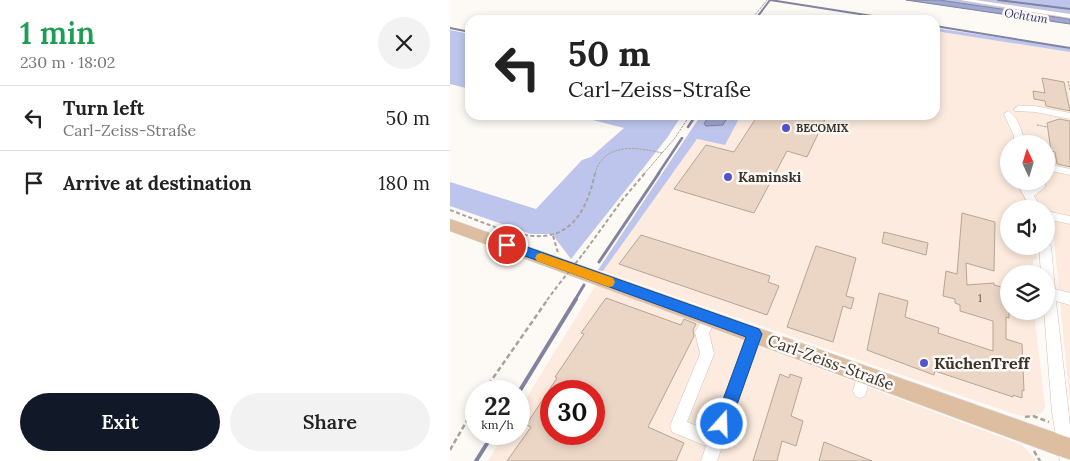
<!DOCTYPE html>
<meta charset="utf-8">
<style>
:root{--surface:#fff;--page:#f2f2f2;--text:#222;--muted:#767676;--line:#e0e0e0;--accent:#111827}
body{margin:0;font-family:Lora,serif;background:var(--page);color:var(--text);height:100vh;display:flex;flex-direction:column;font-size:19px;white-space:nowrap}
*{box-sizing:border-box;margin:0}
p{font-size:16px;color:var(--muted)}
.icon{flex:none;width:28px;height:28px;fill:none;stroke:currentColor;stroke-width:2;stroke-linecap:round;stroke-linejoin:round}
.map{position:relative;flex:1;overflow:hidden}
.drawer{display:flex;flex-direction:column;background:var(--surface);width:450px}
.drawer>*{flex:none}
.top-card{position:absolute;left:15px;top:15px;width:475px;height:105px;border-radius:15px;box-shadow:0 2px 8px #0003;background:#fff;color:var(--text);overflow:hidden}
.needle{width:32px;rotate:356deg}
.fabs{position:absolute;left:550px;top:135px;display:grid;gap:10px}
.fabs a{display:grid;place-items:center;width:55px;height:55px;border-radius:50%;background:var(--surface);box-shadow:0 2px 8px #0003;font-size:25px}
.speed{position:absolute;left:15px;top:380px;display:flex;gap:10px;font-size:25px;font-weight:700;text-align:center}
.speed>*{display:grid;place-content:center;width:65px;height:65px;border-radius:50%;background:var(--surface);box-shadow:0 2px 8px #0003;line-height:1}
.speed small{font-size:12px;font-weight:400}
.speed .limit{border:8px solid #d22;background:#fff;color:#111}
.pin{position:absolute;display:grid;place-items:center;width:42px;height:42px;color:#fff;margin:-21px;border:2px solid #fff;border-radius:50%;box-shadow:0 1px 5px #0007}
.me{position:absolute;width:55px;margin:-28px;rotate:20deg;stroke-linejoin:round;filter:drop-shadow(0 0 4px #0008)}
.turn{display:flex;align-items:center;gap:18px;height:105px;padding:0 20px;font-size:22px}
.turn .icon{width:65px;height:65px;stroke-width:2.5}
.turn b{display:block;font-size:35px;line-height:42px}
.round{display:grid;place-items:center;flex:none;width:52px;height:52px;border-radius:26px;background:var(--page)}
.summary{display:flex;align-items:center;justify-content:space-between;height:85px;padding:0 20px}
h1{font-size:30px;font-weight:600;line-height:38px;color:#1e9e55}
.button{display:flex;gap:10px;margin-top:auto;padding:10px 20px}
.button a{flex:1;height:58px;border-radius:30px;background:var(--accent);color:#fff;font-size:20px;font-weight:600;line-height:58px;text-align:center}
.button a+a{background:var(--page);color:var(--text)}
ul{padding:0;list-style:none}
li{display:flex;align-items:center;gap:15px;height:65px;padding:0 20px;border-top:1px solid var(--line)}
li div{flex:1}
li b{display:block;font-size:19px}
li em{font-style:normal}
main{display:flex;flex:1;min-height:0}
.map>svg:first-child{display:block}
.built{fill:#fcebde;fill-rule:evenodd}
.green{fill:#bec5ec}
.water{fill:#9fa6d0;stroke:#81839f}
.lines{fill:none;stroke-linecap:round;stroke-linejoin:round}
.stream-far3{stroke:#81839f;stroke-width:2}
.stream-far2{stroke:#81839f;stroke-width:2.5}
.stream-far1{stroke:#81839f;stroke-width:3}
.stream{stroke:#81839f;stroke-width:4}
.building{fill:#ebd6c5;stroke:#b8a493;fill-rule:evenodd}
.minor-casing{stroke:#d7c2b2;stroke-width:1}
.major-casing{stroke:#d8d6d5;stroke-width:1}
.path-far2{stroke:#a8a29d;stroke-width:1;stroke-dasharray:2.5 1;stroke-linecap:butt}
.path-far1{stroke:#a8a29d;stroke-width:2;stroke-dasharray:4 2.5;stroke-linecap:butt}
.path{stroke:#a8a29d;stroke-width:2.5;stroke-dasharray:5 3;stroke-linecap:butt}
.minor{fill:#fff;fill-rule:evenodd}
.major{fill:#debea1;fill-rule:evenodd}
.path-bridge{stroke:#a8a29d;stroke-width:2;stroke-dasharray:4 2.5;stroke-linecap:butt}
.route{fill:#1a73e8;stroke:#114b97}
.slow{fill:#f59e0b}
.poi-dot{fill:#5354cb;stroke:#fdf9f5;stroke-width:2}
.labels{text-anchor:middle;stroke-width:5;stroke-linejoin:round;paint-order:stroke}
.far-poi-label{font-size:11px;font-weight:bold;fill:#3a322c;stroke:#fdf9f5;text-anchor:start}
.number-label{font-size:11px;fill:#665b52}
.far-water-label{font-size:12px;font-style:italic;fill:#33386d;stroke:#fdf9f5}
.poi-label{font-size:14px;font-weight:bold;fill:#3a322c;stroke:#fdf9f5;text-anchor:start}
.near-street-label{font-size:16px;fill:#3a322c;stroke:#fdf9f5}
.near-poi-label{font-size:16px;font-weight:bold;fill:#3a322c;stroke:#fdf9f5;text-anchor:start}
</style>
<main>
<section class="drawer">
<div class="summary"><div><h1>1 min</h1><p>230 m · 18:02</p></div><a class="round"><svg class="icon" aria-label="close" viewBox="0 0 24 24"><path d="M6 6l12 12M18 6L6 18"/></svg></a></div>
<ul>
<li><svg class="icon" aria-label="left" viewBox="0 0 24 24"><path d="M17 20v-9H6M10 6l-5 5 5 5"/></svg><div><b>Turn left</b><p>Carl-Zeiss-Straße</p></div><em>50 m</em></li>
<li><svg class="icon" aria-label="arrive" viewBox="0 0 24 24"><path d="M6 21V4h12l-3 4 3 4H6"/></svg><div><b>Arrive at destination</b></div><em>180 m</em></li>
</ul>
<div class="button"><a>Exit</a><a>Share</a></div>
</section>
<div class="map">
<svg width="620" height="461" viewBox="0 0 620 461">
<rect width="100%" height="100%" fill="#fdf9f5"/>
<g class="built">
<path d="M485,31L552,41L620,48V403L603,229L596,227V209H559V246H585L587,259L583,261L584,274H559V311H584L595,408L592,413L578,417L564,414L153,271L247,139L275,145L291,115H485ZM559,144H596V181H559Z"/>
<path d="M146,285L572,445L587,461H38L54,434H69V410ZM101,391H144V434H101Z"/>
</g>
<g class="green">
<path d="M489,0H620V19Z"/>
<path d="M485,28L620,48V52L485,31Z"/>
<path d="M0,30L20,34V89L0,84Z"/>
<path d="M123,115H232L217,138L121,259L102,234H81L0,206V182L86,209L132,160L141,157L174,128Z"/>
<path d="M251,115H291L275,145L247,139L153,271L148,270Z"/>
</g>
<g class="water">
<path d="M456,0H489L620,19V24Z"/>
<path d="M259,115H279L273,125L256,126L254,124Z"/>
</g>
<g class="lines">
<g class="stream-far3">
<path d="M548,0L620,9"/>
<path d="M305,20L320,0L448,20"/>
<path d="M485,26L620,48"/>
<path d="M0,28L20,32"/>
</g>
<g class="stream-far2">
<path d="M238,127L246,115"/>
<path d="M208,174L232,138"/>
</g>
<g class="stream-far1">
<path d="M149,262L209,173"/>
<path d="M125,300L134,285"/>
</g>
<g class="stream">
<path d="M69,392L126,299"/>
<path d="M26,461L43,434"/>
</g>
</g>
<g class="building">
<path d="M592,78L614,82L620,111L596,106L595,101L584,99L583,91L595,93Z"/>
<path d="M308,115H377L357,157L337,151L304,213L224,189L256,145L284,152Z"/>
<path d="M609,119L620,121V167L607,164L605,152L601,151L597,123Z"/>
<path d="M512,213L545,222L544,271L516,263L517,285L544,283V285L559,289V318L556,317V339L572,344L574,391L572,390V398L563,395V397L485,371L484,375L417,350L429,293L458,301L455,317L489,328L488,333L543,351V321L510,311V305L505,303V299L493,296L496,271L507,274Z"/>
<path d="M434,232L478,243L476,255L432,243Z"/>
<path d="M191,235L320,276L318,282L329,286L317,315L169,264Z"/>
<path d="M366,246L406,258L396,296L404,298L401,309L393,306L383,342L337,327Z"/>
<path d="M156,298L231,325L234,319L246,324L243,330L244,336L198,427L234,443L226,461H57L81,427L76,425L107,378L105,377L134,334L131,333ZM101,391H144V434H101Z"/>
<path d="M330,374L339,378L340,374L352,378L341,416L353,421L346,446L332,441L327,461H303Z"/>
<path d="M374,442L422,461H369Z"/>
</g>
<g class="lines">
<g class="minor-casing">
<g id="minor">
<path d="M510,0H525L620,14V18Z"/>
<path d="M568,106H585L620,113V119L585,112L565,111L564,109Z"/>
<path d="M558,111C567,115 574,134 574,144H564V136L554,114Z"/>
<path d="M596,164L620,169V175L596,170Z"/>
<path d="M566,181H576L579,189L586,183L585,181H595V187L584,196L592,209H581Z"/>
<path d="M596,211L620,216V224L596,219Z"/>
<path d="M596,242L601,246L605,289L620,293V305L606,301L620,425V461H610L602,412L594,311H596V274H591L589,246H596Z"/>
<path d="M260,312L265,314L267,318L259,333L264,354L237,422L262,432L300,329L305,328L310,329L312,334L267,461H251L256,446L222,432L220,426L250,354L245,332L255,314Z"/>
<path d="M414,367L419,369L421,374L415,396L410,398L405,396L403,391L409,369Z"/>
</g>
</g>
<g class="major-casing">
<path id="major" d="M0,219L620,438V460L0,231Z"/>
</g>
<g class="path-far2">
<path d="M301,20L317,0"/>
<path d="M618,81L620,90"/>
<path d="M587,125L597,127"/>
<path d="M145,174C153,142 187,147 212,153"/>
<path d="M194,174L225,138L240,115"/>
</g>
<g class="path-far1">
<path d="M0,210C65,234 125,268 145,173"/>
<path d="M103,236L108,253"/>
<path d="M133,254L173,199L195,173"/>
<path d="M97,300L109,284"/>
</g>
<g class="path">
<path d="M34,391L98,299"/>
<path d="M575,417L583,416L599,422"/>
<path d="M0,450L26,405"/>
<path d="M584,451L590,461"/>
</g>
<use href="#minor" class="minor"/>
<use href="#major" class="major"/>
<path class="path-bridge" d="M109,284L133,254"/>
</g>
<path class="route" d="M57,240L309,329L312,334L278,430L272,432L267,430L264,424L296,337L53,248L51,245L53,242Z"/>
<path class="slow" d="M91,253L163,278L165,282L163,286L159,287L87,261L85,258L87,254Z"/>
<g class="poi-dot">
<circle cx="336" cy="128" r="5"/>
<circle cx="278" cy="177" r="5"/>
<circle cx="474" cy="363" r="5"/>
</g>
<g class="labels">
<g class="far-poi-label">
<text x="346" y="132">BECOMIX</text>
</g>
<g class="number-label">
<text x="530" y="302">1</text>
</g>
<g class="far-water-label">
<text transform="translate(576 16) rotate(9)" y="4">Ochtum</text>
</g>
<g class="poi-label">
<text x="288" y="182">Kaminski</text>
</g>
<g class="near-street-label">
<text transform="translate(381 362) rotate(20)" y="6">Carl-Zeiss-Straße</text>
</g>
<g class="near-poi-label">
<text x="484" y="369">KüchenTreff</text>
</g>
</g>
</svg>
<div class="fabs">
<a><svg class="needle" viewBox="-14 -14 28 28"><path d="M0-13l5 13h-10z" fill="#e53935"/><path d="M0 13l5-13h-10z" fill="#767676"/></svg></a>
<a><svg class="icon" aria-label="sound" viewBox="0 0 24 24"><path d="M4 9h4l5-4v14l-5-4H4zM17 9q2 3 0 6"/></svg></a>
<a><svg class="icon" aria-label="layers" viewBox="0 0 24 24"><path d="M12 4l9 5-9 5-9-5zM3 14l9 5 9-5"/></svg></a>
</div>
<div class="speed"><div>22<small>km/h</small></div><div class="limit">30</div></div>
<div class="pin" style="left:57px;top:245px;background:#d93025"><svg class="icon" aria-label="arrive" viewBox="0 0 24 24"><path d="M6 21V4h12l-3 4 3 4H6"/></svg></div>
<svg class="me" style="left:272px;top:424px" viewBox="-20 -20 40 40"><circle r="17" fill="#1a73e8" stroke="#fff" stroke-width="3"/><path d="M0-11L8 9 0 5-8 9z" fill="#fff"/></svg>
<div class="top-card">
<div class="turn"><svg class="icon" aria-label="left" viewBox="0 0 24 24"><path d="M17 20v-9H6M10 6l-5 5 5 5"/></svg><div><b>50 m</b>Carl-Zeiss-Straße</div></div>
</div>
</div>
</main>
